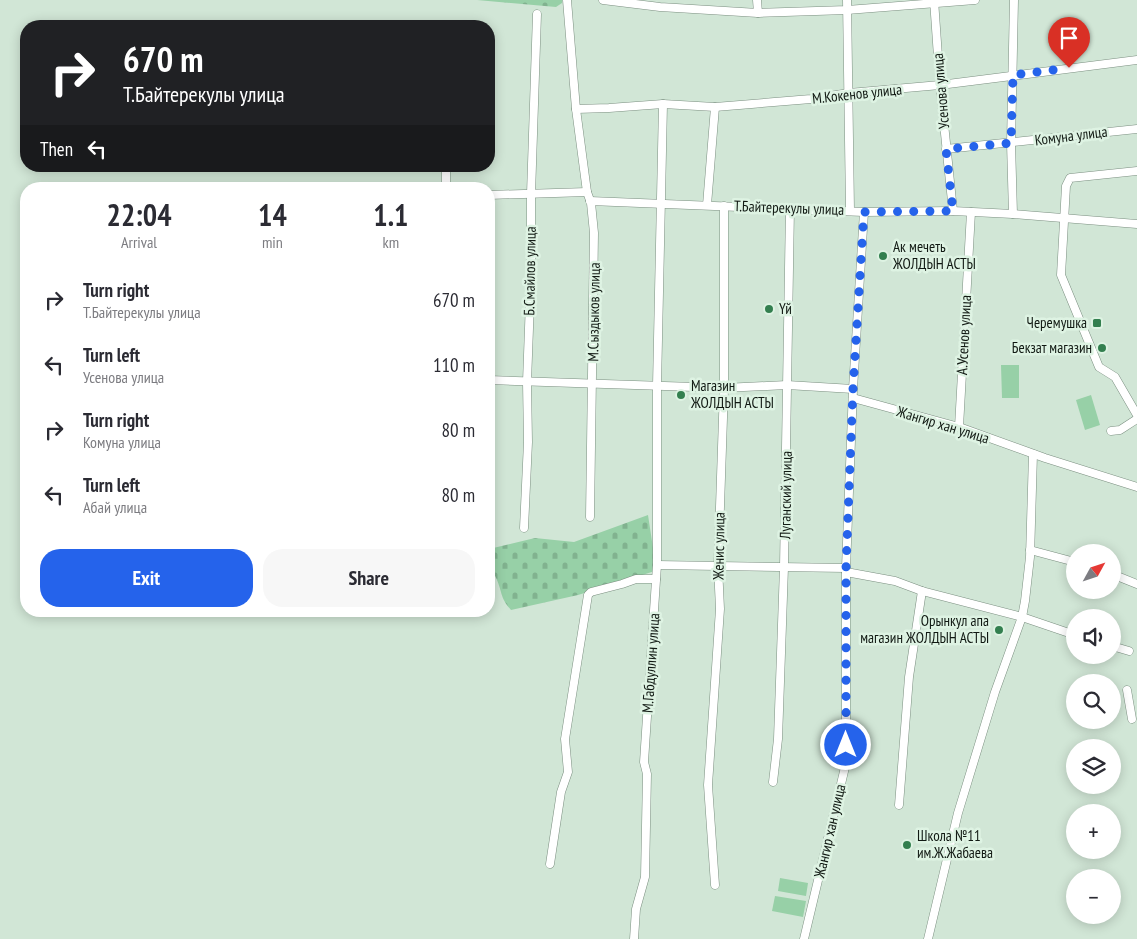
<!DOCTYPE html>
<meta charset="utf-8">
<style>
:root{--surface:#fff;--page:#f7f7f7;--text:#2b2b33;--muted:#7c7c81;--accent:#2563eb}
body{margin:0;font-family:"PT Sans Narrow",sans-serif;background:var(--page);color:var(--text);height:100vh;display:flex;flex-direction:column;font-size:19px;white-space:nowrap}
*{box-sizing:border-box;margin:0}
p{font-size:16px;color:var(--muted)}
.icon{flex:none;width:28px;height:28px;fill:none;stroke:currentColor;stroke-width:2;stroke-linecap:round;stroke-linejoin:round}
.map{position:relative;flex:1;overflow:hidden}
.drawer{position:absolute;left:20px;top:182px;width:475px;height:435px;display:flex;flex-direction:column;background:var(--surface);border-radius:20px;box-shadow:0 2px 12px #0003}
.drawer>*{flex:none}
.guide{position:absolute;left:20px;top:20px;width:475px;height:152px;border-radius:20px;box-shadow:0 2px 12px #0003;background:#202124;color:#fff;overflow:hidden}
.needle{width:32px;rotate:50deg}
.tools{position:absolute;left:1066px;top:544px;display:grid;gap:10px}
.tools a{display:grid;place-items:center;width:55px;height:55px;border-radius:50%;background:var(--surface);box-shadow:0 2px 12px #0003;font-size:25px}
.pin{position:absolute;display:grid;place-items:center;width:42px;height:42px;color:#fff;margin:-51px -21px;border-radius:50% 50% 50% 0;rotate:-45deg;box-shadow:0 0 5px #0007}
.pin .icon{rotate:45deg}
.me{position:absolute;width:55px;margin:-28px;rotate:0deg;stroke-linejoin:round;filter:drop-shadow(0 0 4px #0008)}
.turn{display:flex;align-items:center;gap:18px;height:105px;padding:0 20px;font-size:22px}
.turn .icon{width:65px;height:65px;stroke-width:2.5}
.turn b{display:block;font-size:35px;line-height:42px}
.then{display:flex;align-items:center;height:48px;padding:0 20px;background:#0003;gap:10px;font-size:19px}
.eta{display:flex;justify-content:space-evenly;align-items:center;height:85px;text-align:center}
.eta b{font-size:30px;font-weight:700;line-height:35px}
.button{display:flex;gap:10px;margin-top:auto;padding:10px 20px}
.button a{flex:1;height:58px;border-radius:20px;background:var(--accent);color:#fff;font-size:20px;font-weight:700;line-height:58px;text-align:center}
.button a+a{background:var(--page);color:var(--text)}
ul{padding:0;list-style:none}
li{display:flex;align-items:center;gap:15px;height:65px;padding:0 20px}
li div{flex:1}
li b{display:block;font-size:19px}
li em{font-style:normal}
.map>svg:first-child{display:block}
.cemetery{fill:url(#cemetery-stones)}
.pitch{fill:#97d0a7}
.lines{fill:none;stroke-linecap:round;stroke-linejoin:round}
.minor-casing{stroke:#7b8f80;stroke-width:9}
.minor{stroke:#fff;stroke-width:8}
.route{stroke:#2563eb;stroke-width:9;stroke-dasharray:0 16.2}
.poi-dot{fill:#337f4f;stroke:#def3e3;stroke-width:2}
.labels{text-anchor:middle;stroke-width:5;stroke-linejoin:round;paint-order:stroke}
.street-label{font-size:15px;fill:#111913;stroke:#def3e3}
.poi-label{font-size:15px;fill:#111913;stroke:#def3e3;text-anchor:start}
</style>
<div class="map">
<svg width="1137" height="939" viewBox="0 0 1137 939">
<defs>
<pattern id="cemetery-stones" width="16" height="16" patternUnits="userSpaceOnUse" patternTransform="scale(1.25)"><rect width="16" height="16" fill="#97d0a7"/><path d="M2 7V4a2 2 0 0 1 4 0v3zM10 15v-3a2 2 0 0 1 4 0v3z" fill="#81b28f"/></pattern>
</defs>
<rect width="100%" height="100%" fill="#d1e6d6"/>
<g class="cemetery">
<path d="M477,0H562V3L556,7Z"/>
<path d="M648,515L655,561V571L578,595L511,610C500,597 503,595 497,580C491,565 489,568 489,549L535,538L574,542Z"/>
</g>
<g class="pitch">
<path d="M1001,365H1019V398H1002Z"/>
<path d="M1091,395L1100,425L1085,430L1076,400Z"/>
<path d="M780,878L808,883L806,896L778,891Z"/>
<path d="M775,896L806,901L803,917L772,911Z"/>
</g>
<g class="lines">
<g class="minor-casing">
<g id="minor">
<path d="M567,0L576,109L587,192L591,203L594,233L590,517"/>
<path d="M603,0L660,7L758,13L847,10L975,0"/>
<path d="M757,0L758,13"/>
<path d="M847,0L850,210"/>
<path d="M934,0L940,85L953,211"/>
<path d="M576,109L609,108L663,104L715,107L811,99L849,93L940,85L1137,60"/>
<path d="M946,149L1137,129"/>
<path d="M1137,171L1070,178L1066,186L1061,275L1099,367L1115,377L1137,415"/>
<path d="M446,189V166"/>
<path d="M489,195L587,192"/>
<path d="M590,201L864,212L953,211L1013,214L1137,224"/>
<path d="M707,205L715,107"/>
<path d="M1013,214L1011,143L1014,0"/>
<path d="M489,380L724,388L787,385L853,389"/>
<path d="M853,398L959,427L1045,458L1137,487"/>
<path d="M959,427L971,212"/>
<path d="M1111,431L1120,430L1137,419"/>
<path d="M524,528L528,442L527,382L531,274V194L537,14"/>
<path d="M1030,550L1075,562"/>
<path d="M657,565L846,568"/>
<path d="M846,572L895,581L922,591L1022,617L1075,635"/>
<path d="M1112,574L1137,584"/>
<path d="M1112,646L1129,651"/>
<path d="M1127,690L1132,719"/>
<path d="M773,782L778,739L784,567L790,208"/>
<path d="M899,805L909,677L922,591"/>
<path d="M550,864L561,792L568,772L565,739L588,595L591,592L622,584L636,579H656"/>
<path d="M715,885L708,785L720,609L718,566L724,388V206"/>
<path d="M634,939L636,909L645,877L647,774L644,762L657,565V386L663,104"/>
<path d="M804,939L846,763V568L853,389L864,212"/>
<path d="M928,939L958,813L995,692L1022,617L1025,601L1030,557L1033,454"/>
</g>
</g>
<use href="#minor" class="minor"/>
</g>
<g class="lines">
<path class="route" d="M846,745V568L853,389L864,212L953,211L946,149L1011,143L1013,75L1069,68"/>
</g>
<g class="poi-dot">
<circle cx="883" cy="256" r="5"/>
<circle cx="769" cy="309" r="5"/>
<rect x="1092" y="318" width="10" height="10" rx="2.5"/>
<circle cx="1102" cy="348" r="5"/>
<circle cx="681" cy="395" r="5"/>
<circle cx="999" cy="630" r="5"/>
<circle cx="907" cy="845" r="5"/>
</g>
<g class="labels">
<g class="street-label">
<text transform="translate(941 91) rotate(-95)" y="5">Усенова улица</text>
<text transform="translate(857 94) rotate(-6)" y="5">М.Кокенов улица</text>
<text transform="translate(1071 136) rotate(-7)" y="5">Комуна улица</text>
<text transform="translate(789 208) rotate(2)" y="5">Т.Байтерекулы улица</text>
<text transform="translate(530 271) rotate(-89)" y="5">Б.Смайлов улица</text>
<text transform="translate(594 312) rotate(-89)" y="5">М.Сыздыков улица</text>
<text transform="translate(964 335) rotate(-87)" y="5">А.Усенов улица</text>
<text transform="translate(943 425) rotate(17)" y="5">Жангир хан улица</text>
<text transform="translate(786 495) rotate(-89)" y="5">Луганский улица</text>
<text transform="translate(719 546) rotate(-89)" y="5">Женис улица</text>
<text transform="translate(651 663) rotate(-86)" y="5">М.Габдуллин улица</text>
<text transform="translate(830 831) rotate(-77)" y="5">Жангир хан улица</text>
</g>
<g class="poi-label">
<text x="893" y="252">Ак мечеть<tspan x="893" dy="17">ЖОЛДЫН АСТЫ</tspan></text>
<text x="779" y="314">Үй</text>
<text x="1087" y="328" text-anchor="end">Черемушка</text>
<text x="1092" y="353" text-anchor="end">Бекзат магазин</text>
<text x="691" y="391">Магазин<tspan x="691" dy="17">ЖОЛДЫН АСТЫ</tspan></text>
<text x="989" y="626" text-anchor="end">Орынкул апа<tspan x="989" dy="17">магазин ЖОЛДЫН АСТЫ</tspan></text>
<text x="917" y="841">Школа №11<tspan x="917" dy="17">им.Ж.Жабаева</tspan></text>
</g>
</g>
</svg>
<div class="tools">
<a><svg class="needle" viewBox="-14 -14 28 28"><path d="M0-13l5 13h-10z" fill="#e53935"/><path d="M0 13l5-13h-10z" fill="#7c7c81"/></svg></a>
<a><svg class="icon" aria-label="sound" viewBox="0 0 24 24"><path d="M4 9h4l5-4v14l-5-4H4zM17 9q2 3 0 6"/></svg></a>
<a><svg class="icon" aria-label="search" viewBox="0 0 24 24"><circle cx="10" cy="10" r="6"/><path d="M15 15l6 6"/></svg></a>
<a><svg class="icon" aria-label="layers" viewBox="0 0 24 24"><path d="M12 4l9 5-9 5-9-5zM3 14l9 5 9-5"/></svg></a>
<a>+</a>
<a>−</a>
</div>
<div class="pin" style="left:1069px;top:68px;background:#d93025"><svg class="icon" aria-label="arrive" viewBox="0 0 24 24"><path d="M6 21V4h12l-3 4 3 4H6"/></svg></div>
<svg class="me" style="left:846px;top:745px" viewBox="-20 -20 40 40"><circle r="17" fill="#2563eb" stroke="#fff" stroke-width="3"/><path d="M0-11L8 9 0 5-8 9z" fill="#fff"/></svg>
<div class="guide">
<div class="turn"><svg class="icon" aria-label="right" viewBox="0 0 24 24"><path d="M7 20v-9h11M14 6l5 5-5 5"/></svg><div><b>670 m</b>Т.Байтерекулы улица</div></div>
<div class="then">Then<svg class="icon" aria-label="left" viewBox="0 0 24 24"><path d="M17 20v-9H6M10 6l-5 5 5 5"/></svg></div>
</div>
<section class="drawer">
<div class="eta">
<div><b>22:04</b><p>Arrival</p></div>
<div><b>14</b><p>min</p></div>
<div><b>1.1</b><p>km</p></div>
</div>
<ul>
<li><svg class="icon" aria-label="right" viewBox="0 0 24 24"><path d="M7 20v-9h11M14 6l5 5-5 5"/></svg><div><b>Turn right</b><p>Т.Байтерекулы улица</p></div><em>670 m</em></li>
<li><svg class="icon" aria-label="left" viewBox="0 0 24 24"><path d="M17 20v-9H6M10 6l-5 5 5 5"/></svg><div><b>Turn left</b><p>Усенова улица</p></div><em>110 m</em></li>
<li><svg class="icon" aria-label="right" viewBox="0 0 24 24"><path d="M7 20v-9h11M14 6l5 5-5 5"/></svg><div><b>Turn right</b><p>Комуна улица</p></div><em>80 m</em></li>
<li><svg class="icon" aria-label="left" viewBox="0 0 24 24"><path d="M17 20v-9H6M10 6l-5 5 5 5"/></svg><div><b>Turn left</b><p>Абай улица</p></div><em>80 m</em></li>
</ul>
<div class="button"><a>Exit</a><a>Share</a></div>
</section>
</div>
